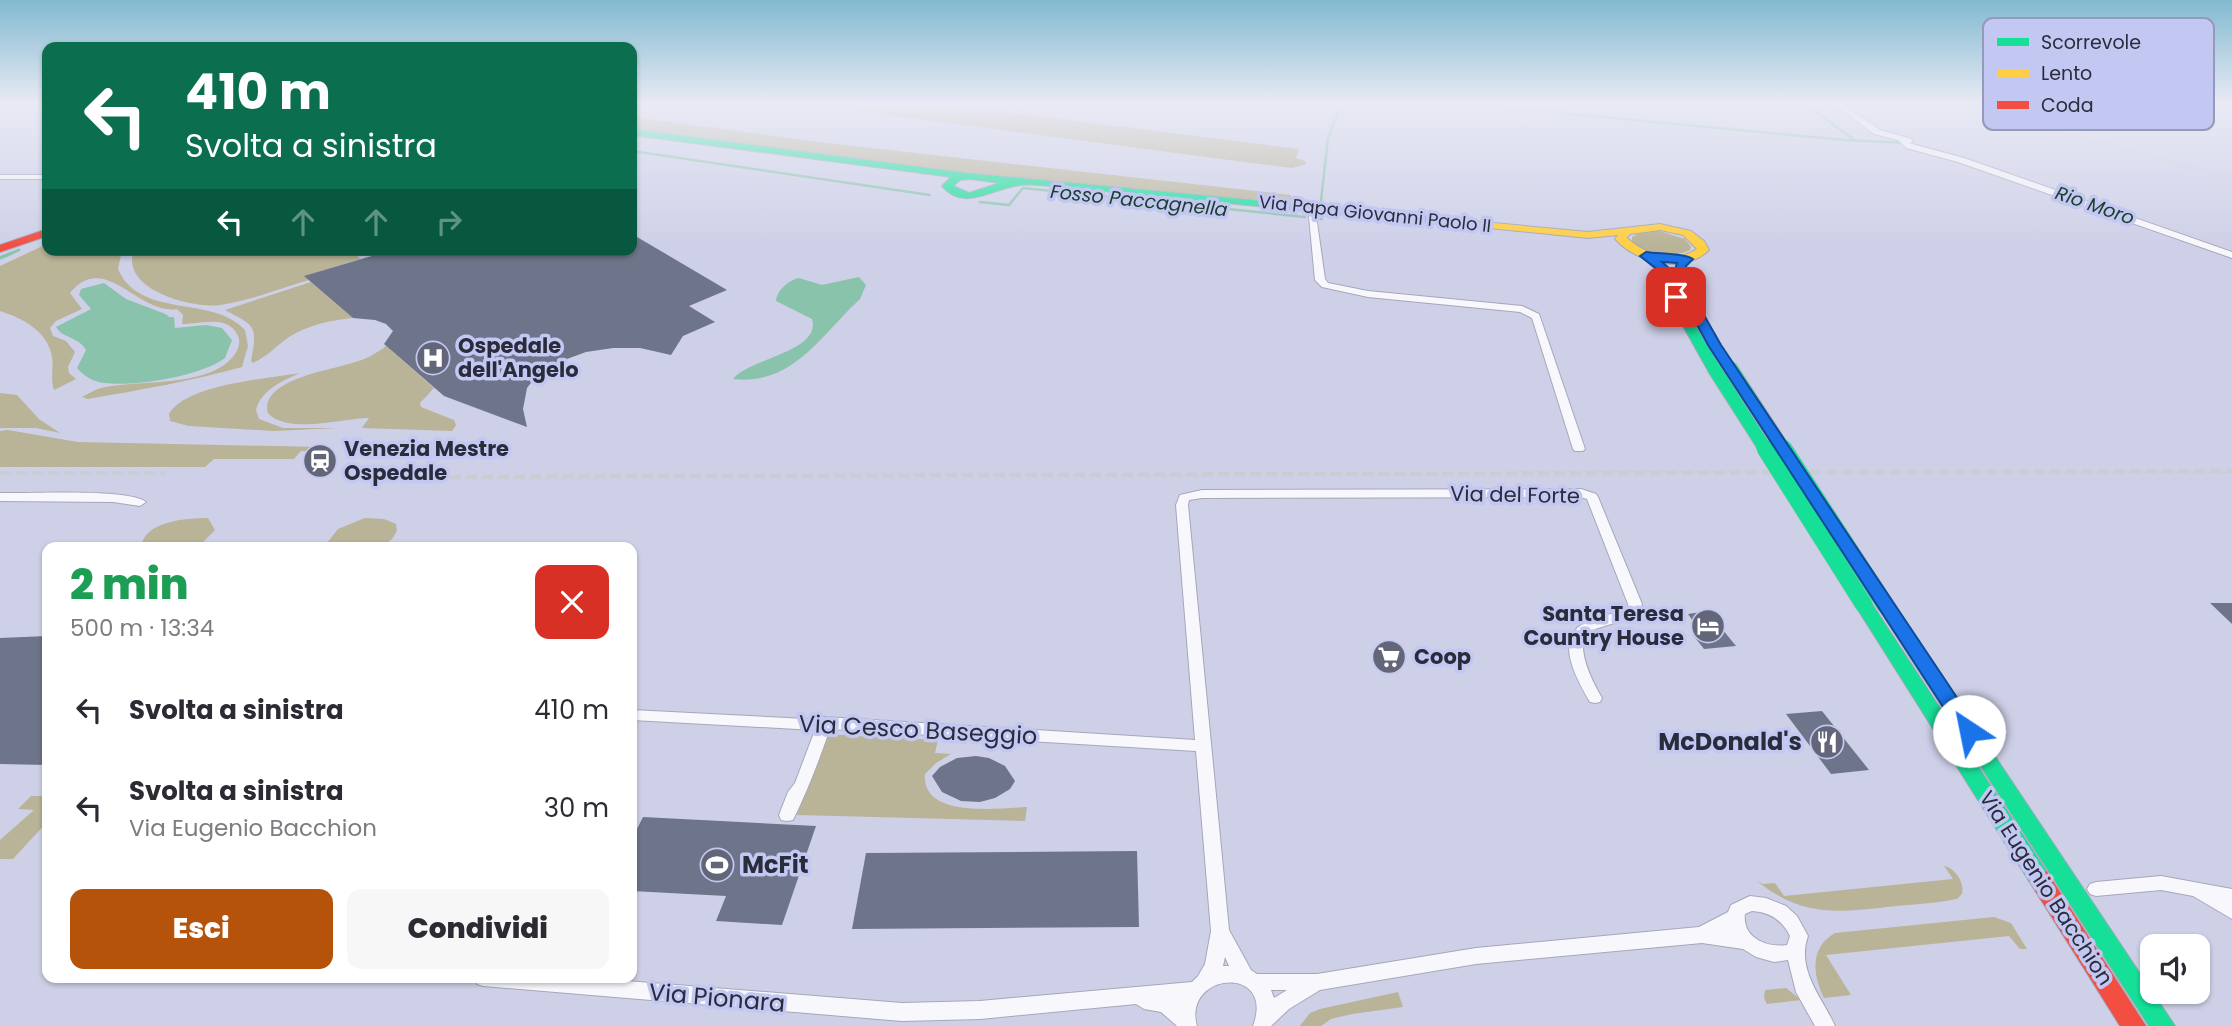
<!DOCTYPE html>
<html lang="it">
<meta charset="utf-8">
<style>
:root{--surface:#fff;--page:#f7f7f7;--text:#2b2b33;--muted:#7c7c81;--accent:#b45309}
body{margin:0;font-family:Poppins,sans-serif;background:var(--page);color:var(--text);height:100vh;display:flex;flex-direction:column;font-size:26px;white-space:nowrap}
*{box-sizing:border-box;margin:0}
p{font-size:23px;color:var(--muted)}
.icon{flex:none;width:38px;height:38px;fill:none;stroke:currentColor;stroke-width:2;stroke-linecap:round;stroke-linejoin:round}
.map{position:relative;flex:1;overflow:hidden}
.details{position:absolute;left:42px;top:542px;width:595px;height:441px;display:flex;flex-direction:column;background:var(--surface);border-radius:14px;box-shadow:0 2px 5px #0004}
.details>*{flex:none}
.guide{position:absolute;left:42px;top:42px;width:595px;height:214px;border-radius:14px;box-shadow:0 2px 5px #0004;background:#0b6e4f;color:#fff;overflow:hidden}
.buttons{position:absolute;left:2140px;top:934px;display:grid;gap:14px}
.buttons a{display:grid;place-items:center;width:70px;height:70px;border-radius:14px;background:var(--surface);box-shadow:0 2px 5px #0004;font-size:35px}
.pin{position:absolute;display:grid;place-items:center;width:60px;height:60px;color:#fff;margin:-30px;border-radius:14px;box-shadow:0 4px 10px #0006}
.me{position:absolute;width:77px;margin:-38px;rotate:326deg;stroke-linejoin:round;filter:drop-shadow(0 0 5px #0008)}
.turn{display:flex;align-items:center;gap:24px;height:147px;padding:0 28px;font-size:32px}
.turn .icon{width:91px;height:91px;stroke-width:2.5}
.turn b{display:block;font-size:49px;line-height:60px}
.lanes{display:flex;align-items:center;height:66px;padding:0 28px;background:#0003;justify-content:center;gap:35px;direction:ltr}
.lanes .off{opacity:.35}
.round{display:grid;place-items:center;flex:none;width:74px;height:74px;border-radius:14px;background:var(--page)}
.summary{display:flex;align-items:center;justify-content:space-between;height:119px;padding:0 28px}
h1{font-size:42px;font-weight:800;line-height:52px;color:#1e9e55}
.action{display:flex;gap:14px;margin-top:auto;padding:14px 28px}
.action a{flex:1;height:80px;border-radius:14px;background:var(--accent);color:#fff;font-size:28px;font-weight:800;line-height:80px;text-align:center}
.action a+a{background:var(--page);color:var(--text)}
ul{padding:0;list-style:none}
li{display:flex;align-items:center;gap:21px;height:98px;padding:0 28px}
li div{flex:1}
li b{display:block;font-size:26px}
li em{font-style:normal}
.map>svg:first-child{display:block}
.green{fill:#b9b397}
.water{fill:#8ac3ac}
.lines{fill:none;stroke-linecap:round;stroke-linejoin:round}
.stream-far1{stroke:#8ac3ac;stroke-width:2.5}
.stream{stroke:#8ac3ac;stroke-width:3.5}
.building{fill:#6e758a}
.street-casing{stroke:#a5a7b9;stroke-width:2}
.fast-casing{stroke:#a5a7b9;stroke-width:2}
.slow-casing{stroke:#a5a7b9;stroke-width:2}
.jam-casing{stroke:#a5a7b9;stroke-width:2}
.street{fill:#f8f8fc;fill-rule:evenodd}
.fast{fill:#16e098;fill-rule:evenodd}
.slow{fill:#ffcf43;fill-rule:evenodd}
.jam{fill:#f24e42;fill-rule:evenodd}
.rail-far1{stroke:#cbcdd4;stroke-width:2.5;stroke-dasharray:7 3.5;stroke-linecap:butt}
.rail{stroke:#cbcdd4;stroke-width:4.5;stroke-dasharray:11 5;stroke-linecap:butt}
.fast-bridge-far1-casing{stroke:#b0b1be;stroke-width:15;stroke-linecap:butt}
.fast-bridge-casing{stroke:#b0b1be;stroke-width:18;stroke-linecap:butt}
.fast-bridge-far1{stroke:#16e098;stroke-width:13}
.fast-bridge{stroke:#16e098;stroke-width:17}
.route{fill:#1a73e8;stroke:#114b97;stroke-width:2}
.labels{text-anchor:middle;stroke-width:7;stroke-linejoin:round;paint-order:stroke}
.far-street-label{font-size:18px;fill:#2a2c3c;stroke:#c3c8f2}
.far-water-label{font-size:19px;font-style:italic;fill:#1b3e2c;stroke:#c3c8f2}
.poi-label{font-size:21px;font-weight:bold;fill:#2a2c3c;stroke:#c3c8f2;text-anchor:start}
.street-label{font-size:21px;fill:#2a2c3c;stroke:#c3c8f2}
.near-street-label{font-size:24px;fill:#2a2c3c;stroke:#c3c8f2}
.near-poi-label{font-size:24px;font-weight:bold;fill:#2a2c3c;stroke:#c3c8f2;text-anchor:end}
.key{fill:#c3c8f2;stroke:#9599bb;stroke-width:2}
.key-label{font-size:19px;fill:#2a2c3c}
</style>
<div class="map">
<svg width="2232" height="1026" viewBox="0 0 2232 1026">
<rect width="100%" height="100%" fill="#ced0e8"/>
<g class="green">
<path d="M795,103H933L1299,149L1296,158L1305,161L1306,164L1292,168L1260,164Z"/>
<path d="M632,117L827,143L1291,195V201L1306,204L1015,179L824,156L632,128Z"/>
<path d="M1659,231L1685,239L1691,247L1690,250C1673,259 1646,255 1632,241V237L1641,232Z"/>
<path d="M47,244V250H122L118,269C140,320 212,294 245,330L248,346L242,367C191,381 140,390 88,399L82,397C88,394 94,390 101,388C137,379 211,389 235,354C239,348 241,341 237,334C226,314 199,325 182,324L183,315L177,309C139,316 105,250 70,293L82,309L56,321L50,328L53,336L66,341L75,352L68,367L69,373L76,379L54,390C50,379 54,368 52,357C48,331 22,318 0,311V266Z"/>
<path d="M134,250H231L280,256L349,250L361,259L305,276L309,280C281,288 250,301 220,305C192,309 119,289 134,250Z"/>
<path d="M311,282L353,318C331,320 308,325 289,337C276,346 268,356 253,363L251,361C258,325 255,326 225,310Z"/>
<path d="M386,346L434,388L420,403L421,407L454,420L456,425L452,431L362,428L369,418C344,418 287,435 268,413C259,380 331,370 352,363C364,360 376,354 386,346Z"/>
<path d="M300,373C282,381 261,390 256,410L259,419L283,428H338L274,431L189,426L170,421L169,414C186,384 267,379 300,373Z"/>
<path d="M0,393L17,395L39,419L60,433L36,428H0Z"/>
<path d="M8,430L78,442L321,447L318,451H301L294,459H214L205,467H0V431Z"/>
<path d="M208,518L215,530L200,545H156L141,548C143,521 187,518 208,518Z"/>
<path d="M365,518L384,519L396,524L397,531L392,539L380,548H323L338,529Z"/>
<path d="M825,734L938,740L935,753L951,754L936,763L925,774C921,819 1000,808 1027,807L1025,821L797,815Z"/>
<path d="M47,796V822L13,859H0V840L34,810L18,809L31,796Z"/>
<path d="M1944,866C1955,868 1965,883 1962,894L1957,899C1938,903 1917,904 1897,906C1841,912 1804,919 1757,881L1763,884L1775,883L1784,896L1953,879Z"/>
<path d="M1994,917L2011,923L2027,949H2020L2009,936L1826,955L1851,995L1824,998C1813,975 1809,948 1835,933Z"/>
<path d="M1786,988L1801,1000L1767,1004L1764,998L1765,990Z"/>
<path d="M1398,992L1403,1007L1352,1014L1331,1019L1321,1026H1300L1310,1013L1320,1009Z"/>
</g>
<g class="water">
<path d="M859,277L866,285L860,299C821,335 793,386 733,379C747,359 822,352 812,319L776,301C777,290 789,280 799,278L822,285Z"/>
<path d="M104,283L126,299L163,313L169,316L167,317H174L175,328L206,325L222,328L232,340L225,358C202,376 134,387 105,383C93,382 84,376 77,368L86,350C78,336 63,339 56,327L91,309L79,295L81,289Z"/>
</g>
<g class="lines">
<g class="stream-far1">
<path d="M1457,103L1844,140L1906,143"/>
<path d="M1804,103L1853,139"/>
<path d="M1914,145L1957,156"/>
<path d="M632,151L930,195"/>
<path d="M1321,201L1328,138L1342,103"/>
<path d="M980,202L1009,205L1023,188L1305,217"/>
<path d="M1317,219H1322V216"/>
<path d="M7,255L19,250"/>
</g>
<path class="stream" d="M0,258L12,253"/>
</g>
<g class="building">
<path d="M632,234L727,290L689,306L715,322L683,336L671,355L640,348H613L586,352L556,363L534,379L527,388L523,409L527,427L444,396L384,344L393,331L386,324L375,320L353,318L304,276L375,255L374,250H632Z"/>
<path d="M2210,603H2232V624Z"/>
<path d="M1708,611L1727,635L1736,646L1704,649L1693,635L1702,634L1688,614Z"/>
<path d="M47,636V765L0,764V638Z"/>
<path d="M1822,711L1869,770L1831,774L1786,714Z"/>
<path d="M976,756L989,758L1005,766L1015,781L1010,789L995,798L980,802L961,801L942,792L932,776L940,767L957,758Z"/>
<path d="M643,817L816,826L782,925L716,921L726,896L632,891V839Z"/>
<path d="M1137,851L1139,927L852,929L866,853Z"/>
</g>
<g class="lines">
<g class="street-casing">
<g id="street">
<path d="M1833,103H1840L1880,130L1912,139L1913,141L1910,143L1912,144L1964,158L2232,252V258L1958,162L1906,148L1898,140L1874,134Z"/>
<rect x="0" y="175" width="47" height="4"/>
<path d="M1308,206L1315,208L1325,279L1328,283L1368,291L1522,306L1539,314L1585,449L1583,451H1575L1573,449L1532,318L1520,312L1368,297L1322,287L1315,280Z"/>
<path d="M1581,489L1596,494L1598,497L1642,604L1640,615L1595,629L1583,639C1581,659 1592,681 1602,698L1600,702L1595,703L1590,702C1577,680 1553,638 1585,623C1598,616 1614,614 1628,609V604L1587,499L1580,497L1202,498L1189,500L1188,505L1229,930L1251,970L1257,974H1317L1476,948L1699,927L1728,912L1731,905L1750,896L1766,898L1786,906L1797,916L1808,936C1796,970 1822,997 1835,1026H1815L1796,992L1788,960L1774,962L1756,957L1743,949L1702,943L1476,964L1320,990L1289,1009L1271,1026H1253C1276,964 1182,972 1197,1026H1177L1161,1012L1144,1009L1136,1004L980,1019L902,1021L483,986L477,984L474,978H589L902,1003L980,1001L1192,982L1198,976L1205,964L1211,931L1196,751L830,729C819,760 808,790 793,820L787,821L781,820L779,815L788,792L795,783L815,730L632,720V710L806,719L825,717L1195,740L1176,505L1180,495L1202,490ZM1752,911C1770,912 1782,920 1790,936L1787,945C1767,948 1742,938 1745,914ZM1225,957L1229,966H1223ZM1271,990H1287L1274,998Z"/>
<path d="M0,493C27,494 128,488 146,502L140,506L113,502L0,501Z"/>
<path d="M2161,876L2232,889V919L2193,896L2161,890L2096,896L2090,894L2087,889L2090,884L2096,882Z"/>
</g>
</g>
<g class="fast-casing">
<g id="fast">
<path d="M632,129L965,173L1452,219L1457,222L1452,225L1039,185C1030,184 1020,184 1011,187C986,192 963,210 942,186L951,177L632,135ZM970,179L1000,183L969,193L953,186L960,180Z"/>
<path d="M1648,254L1673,274L1694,324L1720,367L1718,370H1708L1706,367L1682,324L1662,275L1642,257Z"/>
<path d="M1864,599L1870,601L2047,872L2050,878L2047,884L2039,887L2031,884L1855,605L1858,601Z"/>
<path d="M1886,600L1892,602L2175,1026H2149L1877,606L1880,602Z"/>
</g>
</g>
<g class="slow-casing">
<path id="slow" d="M1452,219L1588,232L1660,224L1691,231L1704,241L1709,250C1683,275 1637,263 1615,239L1618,235L1588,238L1448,224V220ZM1660,230L1683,235L1697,249C1674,264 1646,255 1627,238L1630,234Z"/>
</g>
<g class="jam-casing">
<g id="jam">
<path d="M47,229V236L0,252V245Z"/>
<path d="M2039,869L2047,872L2146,1026H2120L2031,884L2028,878L2031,872Z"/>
</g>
</g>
<use href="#street" class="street"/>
<use href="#fast" class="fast"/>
<use href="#slow" class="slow"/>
<use href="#jam" class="jam"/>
<path class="rail-far1" d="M1957,103L2232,179"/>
<g class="rail">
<path d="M0,473H166"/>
<path d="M418,477L2232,471"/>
</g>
<g class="fast-bridge-far1-casing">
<g id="fast-bridge-far1">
<path d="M1713,367L1766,450"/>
<path d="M1730,367L1784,450"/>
</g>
</g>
<g class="fast-bridge-casing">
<g id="fast-bridge">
<path d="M1765,448L1864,605"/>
<path d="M1783,448L1886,606"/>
</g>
</g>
<use href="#fast-bridge-far1" class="fast-bridge-far1"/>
<use href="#fast-bridge" class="fast-bridge"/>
</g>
<linearGradient id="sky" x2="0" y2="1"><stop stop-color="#82bad0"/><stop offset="0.42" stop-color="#e9eaf5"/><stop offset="1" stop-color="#e9eaf5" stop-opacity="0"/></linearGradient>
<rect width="2232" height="246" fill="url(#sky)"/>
<path class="route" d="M1646,252C1658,254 1685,253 1693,259L1686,266C1689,294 1708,321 1721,345L1976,726L1979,731L1976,736L1969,738L1962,736L1708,345C1699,327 1669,281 1677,263L1662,262L1669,268L1682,297L1676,301L1670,297L1658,270L1640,256Z"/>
<defs>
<g id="hospital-disc" transform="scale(1.75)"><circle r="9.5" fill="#636578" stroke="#c3c8f2"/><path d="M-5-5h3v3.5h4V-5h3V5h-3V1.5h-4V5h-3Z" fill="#fff"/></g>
<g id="station-disc" transform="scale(1.75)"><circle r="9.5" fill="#636578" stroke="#c3c8f2"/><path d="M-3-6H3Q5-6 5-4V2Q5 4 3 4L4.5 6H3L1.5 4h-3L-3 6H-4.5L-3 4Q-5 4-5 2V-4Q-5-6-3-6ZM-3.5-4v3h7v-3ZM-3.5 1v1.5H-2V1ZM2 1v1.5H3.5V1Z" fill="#fff"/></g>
<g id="hotel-disc" transform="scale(1.75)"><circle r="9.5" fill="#636578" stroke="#c3c8f2"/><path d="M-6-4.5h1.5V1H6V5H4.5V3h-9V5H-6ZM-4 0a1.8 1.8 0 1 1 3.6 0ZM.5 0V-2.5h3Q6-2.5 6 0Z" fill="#fff"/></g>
<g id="supermarket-disc" transform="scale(1.75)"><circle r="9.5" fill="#636578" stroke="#c3c8f2"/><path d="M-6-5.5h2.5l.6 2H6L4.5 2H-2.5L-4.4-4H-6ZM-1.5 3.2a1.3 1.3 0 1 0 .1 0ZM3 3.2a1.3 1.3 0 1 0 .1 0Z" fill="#fff"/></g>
<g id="restaurant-disc" transform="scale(1.75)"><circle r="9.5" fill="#636578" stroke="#c3c8f2"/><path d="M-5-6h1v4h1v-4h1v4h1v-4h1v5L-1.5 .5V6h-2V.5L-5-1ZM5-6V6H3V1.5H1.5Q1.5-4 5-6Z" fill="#fff"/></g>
<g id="stadium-disc" transform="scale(1.75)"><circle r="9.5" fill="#636578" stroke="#c3c8f2"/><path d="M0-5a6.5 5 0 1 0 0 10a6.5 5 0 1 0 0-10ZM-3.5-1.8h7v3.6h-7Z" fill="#fff"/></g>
</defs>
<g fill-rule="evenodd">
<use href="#hospital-disc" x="433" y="358"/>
<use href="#station-disc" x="320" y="461"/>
<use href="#hotel-disc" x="1708" y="626"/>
<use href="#supermarket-disc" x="1389" y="657"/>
<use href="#restaurant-disc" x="1827" y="742"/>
<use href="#stadium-disc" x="717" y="865"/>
</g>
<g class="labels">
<g class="far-street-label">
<text transform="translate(1375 214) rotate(6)" y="6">Via Papa Giovanni Paolo II</text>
</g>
<g class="far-water-label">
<text transform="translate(1139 200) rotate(6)" y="7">Fosso Paccagnella</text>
<text transform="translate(2095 205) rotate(19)" y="7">Rio Moro</text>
</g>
<g class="poi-label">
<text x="458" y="353">Ospedale<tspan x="458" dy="24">dell'Angelo</tspan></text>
<text x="344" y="456">Venezia Mestre<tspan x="344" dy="24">Ospedale</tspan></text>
<text x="1684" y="621" text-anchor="end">Santa Teresa<tspan x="1684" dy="24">Country House</tspan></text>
<text x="1414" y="664">Coop</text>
</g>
<g class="street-label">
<text transform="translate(1515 495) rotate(1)" y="7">Via del Forte</text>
<text transform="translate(2046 888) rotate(57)" y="7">Via Eugenio Bacchion</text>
</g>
<g class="near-street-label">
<text transform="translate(918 730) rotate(3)" y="8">Via Cesco Baseggio</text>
<text transform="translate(717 998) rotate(5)" y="8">Via Pionara</text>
</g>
<g class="near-poi-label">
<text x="1802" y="750">McDonald's</text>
<text x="742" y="873" text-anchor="start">McFit</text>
</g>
</g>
<rect x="1983" y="18" width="231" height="112" rx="10" class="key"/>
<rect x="1997" y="38" width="32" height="8" fill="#16e098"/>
<rect x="1997" y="69" width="32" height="9" fill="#ffcf43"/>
<rect x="1997" y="101" width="32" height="8" fill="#f24e42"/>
<g class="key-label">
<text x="2041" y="49">Scorrevole</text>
<text x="2041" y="80">Lento</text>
<text x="2041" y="112">Coda</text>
</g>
</svg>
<div class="buttons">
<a><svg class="icon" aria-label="sound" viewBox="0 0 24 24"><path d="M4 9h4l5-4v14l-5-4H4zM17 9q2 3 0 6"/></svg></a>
</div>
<div class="pin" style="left:1676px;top:297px;background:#d93025"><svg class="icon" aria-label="arrive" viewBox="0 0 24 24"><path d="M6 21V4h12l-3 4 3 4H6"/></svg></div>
<svg class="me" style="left:1969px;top:731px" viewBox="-20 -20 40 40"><circle r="19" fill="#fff"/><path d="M0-13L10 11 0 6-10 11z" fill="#1a73e8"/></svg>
<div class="guide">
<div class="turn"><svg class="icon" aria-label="left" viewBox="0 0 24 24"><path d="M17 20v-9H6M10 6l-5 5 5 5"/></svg><div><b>410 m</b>Svolta a sinistra</div></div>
<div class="lanes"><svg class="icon" aria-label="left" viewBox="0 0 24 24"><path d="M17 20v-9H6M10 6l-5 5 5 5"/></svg><svg class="icon off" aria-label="ahead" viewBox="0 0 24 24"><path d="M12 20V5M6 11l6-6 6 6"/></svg><svg class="icon off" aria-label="ahead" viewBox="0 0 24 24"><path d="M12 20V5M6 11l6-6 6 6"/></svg><svg class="icon off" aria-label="right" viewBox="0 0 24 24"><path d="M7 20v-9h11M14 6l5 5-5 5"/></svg></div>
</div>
<section class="details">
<div class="summary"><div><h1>2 min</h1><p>500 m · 13:34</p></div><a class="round" style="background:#d93025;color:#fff"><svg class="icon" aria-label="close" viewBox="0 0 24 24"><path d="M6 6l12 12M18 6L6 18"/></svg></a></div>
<ul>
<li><svg class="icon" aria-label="left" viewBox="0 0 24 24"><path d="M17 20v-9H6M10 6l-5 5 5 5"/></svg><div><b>Svolta a sinistra</b></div><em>410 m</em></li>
<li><svg class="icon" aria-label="left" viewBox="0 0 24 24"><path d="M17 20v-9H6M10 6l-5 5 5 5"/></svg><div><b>Svolta a sinistra</b><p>Via Eugenio Bacchion</p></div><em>30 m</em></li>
</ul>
<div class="action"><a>Esci</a><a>Condividi</a></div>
</section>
</div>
